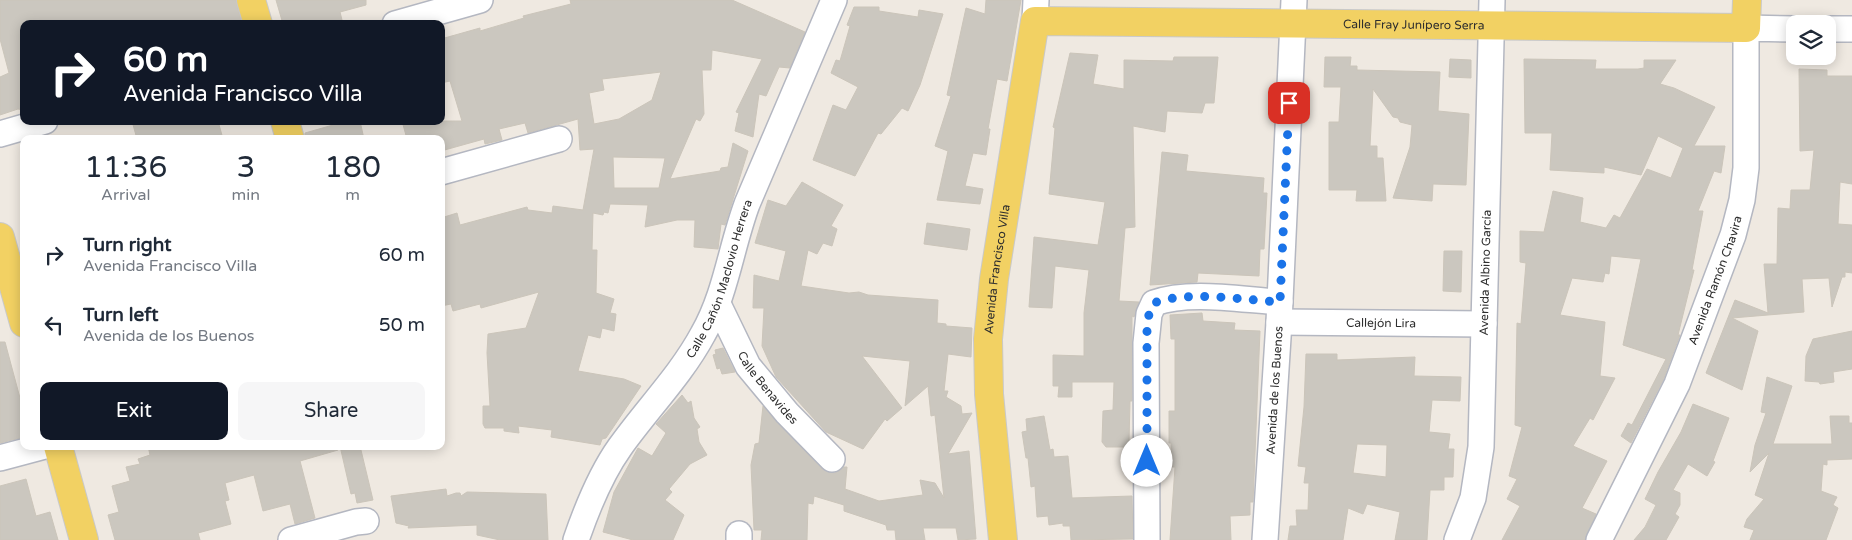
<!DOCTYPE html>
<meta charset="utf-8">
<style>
:root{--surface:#fff;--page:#f6f6f7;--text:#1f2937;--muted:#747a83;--accent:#111827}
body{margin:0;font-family:"Varela Round",sans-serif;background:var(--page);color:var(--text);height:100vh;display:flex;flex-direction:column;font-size:19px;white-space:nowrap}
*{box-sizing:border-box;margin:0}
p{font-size:16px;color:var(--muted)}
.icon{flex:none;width:28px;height:28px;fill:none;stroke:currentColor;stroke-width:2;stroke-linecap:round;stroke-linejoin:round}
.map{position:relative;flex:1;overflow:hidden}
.details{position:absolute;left:20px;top:135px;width:425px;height:315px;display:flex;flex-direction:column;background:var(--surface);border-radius:10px;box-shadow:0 2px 12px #0003}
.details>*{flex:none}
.top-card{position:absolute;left:20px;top:20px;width:425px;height:105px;border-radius:10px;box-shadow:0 2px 12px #0003;background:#111827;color:#fff;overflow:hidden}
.buttons{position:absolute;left:1786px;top:15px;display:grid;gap:10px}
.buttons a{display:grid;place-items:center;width:50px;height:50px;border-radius:10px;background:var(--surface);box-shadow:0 2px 12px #0003;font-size:25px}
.pin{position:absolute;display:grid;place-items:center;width:42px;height:42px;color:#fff;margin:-21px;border-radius:10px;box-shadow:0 2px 8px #0006}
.me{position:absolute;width:55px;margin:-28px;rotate:0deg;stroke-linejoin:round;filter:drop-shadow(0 0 4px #0008)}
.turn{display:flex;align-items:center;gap:18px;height:105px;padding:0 20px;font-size:22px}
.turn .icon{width:65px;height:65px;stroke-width:2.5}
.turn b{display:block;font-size:35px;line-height:42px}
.eta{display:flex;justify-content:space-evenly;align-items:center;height:85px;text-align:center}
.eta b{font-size:30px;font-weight:600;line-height:35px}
.primary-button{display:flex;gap:10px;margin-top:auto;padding:10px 20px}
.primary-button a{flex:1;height:58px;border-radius:10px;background:var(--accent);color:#fff;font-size:20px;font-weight:600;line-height:58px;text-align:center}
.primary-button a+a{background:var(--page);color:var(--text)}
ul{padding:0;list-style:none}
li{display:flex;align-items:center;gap:15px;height:70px;padding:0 20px}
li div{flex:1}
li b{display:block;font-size:19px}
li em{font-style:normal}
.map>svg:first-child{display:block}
.building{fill:#cbc7bf;stroke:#cbc5ba;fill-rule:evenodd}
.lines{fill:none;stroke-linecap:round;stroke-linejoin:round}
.minor-casing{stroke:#b4b7c1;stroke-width:28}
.major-casing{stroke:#c9c9c9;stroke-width:30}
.minor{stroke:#fff;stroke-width:25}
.major{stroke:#f2d163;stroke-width:28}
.route{stroke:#1a73e8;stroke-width:9;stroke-dasharray:0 16.2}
.labels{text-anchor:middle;stroke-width:4;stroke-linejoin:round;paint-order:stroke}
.street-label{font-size:12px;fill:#2e2e2e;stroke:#fff}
</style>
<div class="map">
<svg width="1852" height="540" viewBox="0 0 1852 540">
<rect width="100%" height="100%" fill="#efe9e1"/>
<g class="building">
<path d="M0,0H236L242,24H24V110L18,109L0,115V77L9,73L0,39Z"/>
<path d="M276,0H366V5L340,12L342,20L329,24H283Z"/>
<path d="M570,0H732L805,32L790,68L779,67L766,96L759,94L753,137L735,131L739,113L736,112L762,59L712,50L711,70H702L704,114L700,121L696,119L670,179L720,171L721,168L728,167L733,143L748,151L725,225L721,224L718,249L694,247L695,220H677L645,227L648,205L610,204L608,213L604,212L603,215L593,213L592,250H597L596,293L614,299L610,313L616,314L614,331L602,328L600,338L588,335L578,371L624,379L641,386L606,438L602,439L600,445L551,437L552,430L518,426L519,433L504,431V428H485L483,424V406H490L487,353L488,334L526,328L539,292L481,308L480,304L453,311L451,304L441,306V218L457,213L460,225L527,207L528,210L552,213L553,206L583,210L594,149L580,150L578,119L528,133L525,123L499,129L502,140L485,144L484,139L441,151V139H407L402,121H462L450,81L441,83V39L480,28V31L524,18L523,16L571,4ZM661,72L652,100L619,119L594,124L589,93L604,90L602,79ZM613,157L665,158L659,188H614Z"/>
<path d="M986,0H1021L1007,81L997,79L988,129H990L986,155L973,153L965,186L983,189L980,204L937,200L948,151L935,146L951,96L947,95L966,8L985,14Z"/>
<path d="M854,7H879V11L918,17L919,10L943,14L920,85L908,111L902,108L881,134L878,133L855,176L813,160L833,105L846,110L858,87L831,73L836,60L840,61L850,26L847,25Z"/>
<path d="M1070,53L1098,55L1093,84L1124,89V60L1173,61L1174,57H1218L1214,103H1205L1202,113L1167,111L1165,132L1133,126L1135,227L1125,228L1119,301L1139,302L1134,317L1132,316V401H1130L1129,442L1124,447H1106L1102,442L1103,411L1113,410L1114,382H1072V397H1058L1059,386H1053V355L1084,356V313L1089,270L1055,266L1052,308L1029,307L1034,237L1098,245L1105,202L1049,194L1055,128L1053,127Z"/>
<path d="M1325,57H1351L1350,66H1357V70L1440,72L1438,111L1469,114L1466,185L1433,184L1432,201L1393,198L1410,147L1412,125L1400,122L1398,118L1393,117L1373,89L1370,146H1377V158H1383L1386,201H1356L1357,190H1329V122H1339L1341,87H1324Z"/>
<path d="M1450,59L1471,60V78L1449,77Z"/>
<path d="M1524,59L1596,60L1595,69H1638L1644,68V60H1676L1660,84L1674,88L1715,107L1694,146H1725L1721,173L1714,171L1698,211H1703L1692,270H1694L1678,335H1680L1664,378L1631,443L1621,436L1628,423L1632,425L1666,359L1623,345L1641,259L1611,256L1609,274L1605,273L1603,282L1572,278L1560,315L1605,322L1600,376L1615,378L1593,420L1590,418L1573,446L1607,461L1582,508L1596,514L1585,540H1502L1520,506L1507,499L1517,479L1509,476L1522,427L1515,425L1517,323L1521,324L1526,263L1520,262V231L1544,232L1553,191L1583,198L1580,222L1606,228L1614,215L1620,218L1647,169L1671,178L1683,148L1658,136L1641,175L1604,167V173L1550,170L1552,133H1525Z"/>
<path d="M1799,69L1827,70V76H1852V184L1840,182L1838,224L1852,225V273L1845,272V277H1842L1832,307L1829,278L1802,279L1804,312L1732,318L1758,331L1742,390L1706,373L1735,300L1768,313L1764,264H1777L1778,208L1790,209L1791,190H1810L1814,150L1800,151Z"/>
<path d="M132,121H218L223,139H137Z"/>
<path d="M332,121H360L364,139H305V133L333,125Z"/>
<path d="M1162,152L1188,155L1186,171L1264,178L1263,193H1267L1264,249H1260L1259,276L1198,273L1197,282L1150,285Z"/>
<path d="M802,182L843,205L831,226L837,229L832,246L823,243L817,254L808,250L801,286L849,293L859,292L868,295L938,300L937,323L946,324V326L972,328L971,357L948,354L944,391H948L946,397L961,406L962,414L972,413L948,454L969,451L976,539L958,540L956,528H923L925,540H896L895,530H887L886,525L844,511V505L814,496L813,504L808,503L807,540H761L762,530H754L751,465L755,444L759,443L763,406L822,469L835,473L844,467H847L845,489L879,501L923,495L920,480L935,483L944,498L935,415L931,416L928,386L905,406L910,361L862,356L902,408L887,421L885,419L863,449L826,432L776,377L762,346L764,308H753L754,275L779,281L786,251L755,243L768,200L786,206Z"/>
<path d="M927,223L970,229L967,250L924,244Z"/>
<path d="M1444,251H1462L1461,292L1443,291Z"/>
<path d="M1202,313L1203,321L1235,323L1234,330L1260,331L1253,502H1250V515L1230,516L1231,540H1170L1175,467H1172L1171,443H1169V411H1175V339H1171L1170,315Z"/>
<path d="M1852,331V369L1833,372L1834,382L1820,384L1819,382L1805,381L1806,356L1813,339Z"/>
<path d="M0,342H5L24,413V437L0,443Z"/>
<path d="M723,348L735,372L722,374L720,368L717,369L713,355L716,354L715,350Z"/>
<path d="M1306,354H1337V360L1415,357L1414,376L1461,377L1460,401L1432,400L1429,432L1450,434L1448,449H1454L1453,477H1444V490H1430L1427,540H1395L1400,512L1367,504L1363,514L1348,508L1343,540H1288L1290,526H1297L1296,510H1308L1309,483H1304L1306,467L1298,466L1304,407ZM1357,444L1387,445L1386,477L1353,473Z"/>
<path d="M1767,377L1792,386L1773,444H1832L1830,416H1849V423H1852V459L1827,460V465L1823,464L1821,491L1837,497L1833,505L1838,508L1826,540H1750L1754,530L1744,527L1747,519L1764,499L1755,495L1769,453L1750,472L1755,445L1766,413L1761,412Z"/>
<path d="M682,395L688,403L691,401L694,418L700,427L697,429L699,442L707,455L690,464L669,489L672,492L665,500L684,515L673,540H633L603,532L614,492L638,448L652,456L666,433L656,424Z"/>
<path d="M1693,404L1729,418L1713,461L1715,462L1707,476L1688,464L1673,490L1680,493V505L1675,514L1679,517L1666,540H1634L1645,527L1656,505L1645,499L1658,472L1681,432Z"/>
<path d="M1044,416L1050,450L1053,449L1054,457L1068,456L1072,498L1132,496L1133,539L1071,540L1070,526H1063V523L1049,525L1048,516L1037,517L1035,486L1031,487L1028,458H1026L1022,432L1027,431L1026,419Z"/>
<path d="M148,446H337L338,450L300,461L315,518L295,524L290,504L263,511L254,475L225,483L229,500L225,501L231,524L198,533L200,540H115L108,515L119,512L112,486L130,481L126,467L140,464L138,459L150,455Z"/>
<path d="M340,446H360L373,500L357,503L355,493L351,494Z"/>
<path d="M26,479L36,516L50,512L58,540H0V486Z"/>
<path d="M446,489L447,496L456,493H460L461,496L467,492L546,494L548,540H500L477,535V525L408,528L409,526L396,523L391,496Z"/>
</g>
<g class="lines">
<g class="minor-casing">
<g id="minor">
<path d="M1035,21L1036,0"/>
<path d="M395,24L480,0"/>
<path d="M1828,29H1852"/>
<path d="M0,134L45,121"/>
<path d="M441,172L559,139"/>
<path id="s1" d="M718,304L748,366L787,413L832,459"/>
<path id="s2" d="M1279,322L1484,324"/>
<path d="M0,458L45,446"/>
<path d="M291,540L356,522L366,521"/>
<path id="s3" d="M576,540C587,508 600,475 620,447C647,409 681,375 703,334C726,294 731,247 747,204L834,0"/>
<path d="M739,540V534"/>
<path d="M1147,540L1146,343L1149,314L1154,303C1190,290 1242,300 1280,302"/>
<path id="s4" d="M1265,540L1279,322L1294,0"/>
<path id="s5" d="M1457,540L1473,498L1481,447L1492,0"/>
<path id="s6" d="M1599,540L1677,384L1733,235L1742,200L1746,168V28L1795,29"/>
</g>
</g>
<g class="major-casing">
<g id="major">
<path d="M251,0L258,24"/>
<path d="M285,121L290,139"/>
<path d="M0,237L24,323"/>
<path d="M58,446L84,540"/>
<path id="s7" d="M1003,540L989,394L988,339L994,279L1035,21L1746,28L1747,0"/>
</g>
</g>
<use href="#minor" class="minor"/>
<use href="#major" class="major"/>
</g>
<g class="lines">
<path class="route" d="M1147,461V329L1149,314L1154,303C1189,290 1242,300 1280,302L1289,103"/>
</g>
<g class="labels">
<g class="street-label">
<text dy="4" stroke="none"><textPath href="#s7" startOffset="902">Calle Fray Junípero Serra</textPath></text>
<text dy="4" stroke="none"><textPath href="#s7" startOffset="272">Avenida Francisco Villa</textPath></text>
<text dy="4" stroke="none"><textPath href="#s5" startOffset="271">Avenida Albino García</textPath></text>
<text dy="4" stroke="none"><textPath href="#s3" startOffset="301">Calle Cañón Maclovio Herrera</textPath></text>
<text dy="4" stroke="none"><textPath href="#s6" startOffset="285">Avenida Ramón Chavira</textPath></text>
<text dy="4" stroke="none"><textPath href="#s2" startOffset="102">Callejón Lira</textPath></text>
<text dy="4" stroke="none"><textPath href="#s1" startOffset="98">Calle Benavides</textPath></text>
<text dy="4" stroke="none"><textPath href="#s4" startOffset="150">Avenida de los Buenos</textPath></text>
</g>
</g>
</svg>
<div class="buttons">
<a><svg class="icon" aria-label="layers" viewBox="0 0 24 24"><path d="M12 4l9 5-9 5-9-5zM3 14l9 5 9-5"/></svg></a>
</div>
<div class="pin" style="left:1289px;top:103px;background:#d93025"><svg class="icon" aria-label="arrive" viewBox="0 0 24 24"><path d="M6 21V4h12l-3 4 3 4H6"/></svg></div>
<svg class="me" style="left:1147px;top:461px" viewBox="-20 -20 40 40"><circle r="19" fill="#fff"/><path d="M0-13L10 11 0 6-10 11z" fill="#1a73e8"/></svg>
<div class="top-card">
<div class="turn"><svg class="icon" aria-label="right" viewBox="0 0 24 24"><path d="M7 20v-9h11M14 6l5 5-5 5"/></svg><div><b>60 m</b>Avenida Francisco Villa</div></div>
</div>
<section class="details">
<div class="eta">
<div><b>11:36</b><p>Arrival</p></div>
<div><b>3</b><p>min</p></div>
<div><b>180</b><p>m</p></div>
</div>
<ul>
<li><svg class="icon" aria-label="right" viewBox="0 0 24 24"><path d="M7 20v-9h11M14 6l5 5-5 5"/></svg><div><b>Turn right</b><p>Avenida Francisco Villa</p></div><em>60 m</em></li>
<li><svg class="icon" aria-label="left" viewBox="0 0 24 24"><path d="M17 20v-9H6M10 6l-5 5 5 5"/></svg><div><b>Turn left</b><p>Avenida de los Buenos</p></div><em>50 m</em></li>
</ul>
<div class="primary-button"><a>Exit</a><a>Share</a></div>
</section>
</div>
